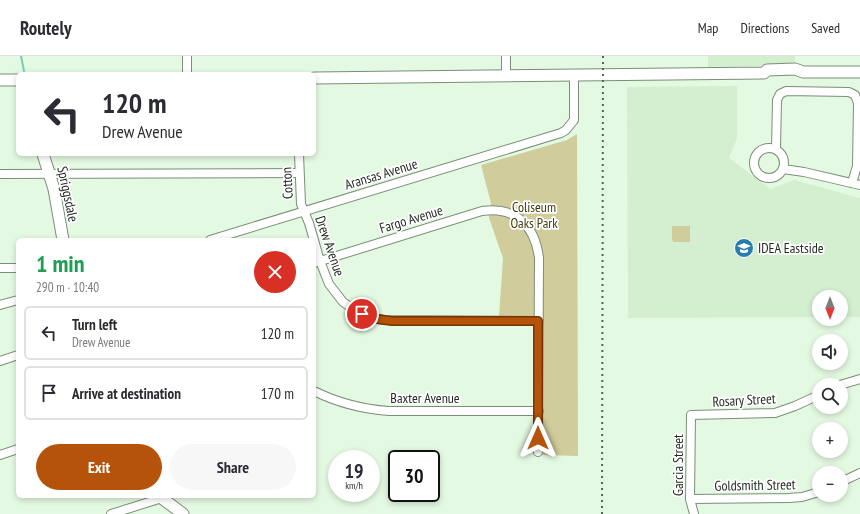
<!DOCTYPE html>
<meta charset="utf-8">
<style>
:root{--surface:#fff;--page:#f7f7f7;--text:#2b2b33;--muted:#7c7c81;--line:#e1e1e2;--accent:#b45309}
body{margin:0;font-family:"PT Sans Narrow",sans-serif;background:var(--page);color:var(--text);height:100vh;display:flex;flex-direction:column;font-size:15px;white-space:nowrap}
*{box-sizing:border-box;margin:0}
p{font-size:13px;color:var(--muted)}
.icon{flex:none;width:22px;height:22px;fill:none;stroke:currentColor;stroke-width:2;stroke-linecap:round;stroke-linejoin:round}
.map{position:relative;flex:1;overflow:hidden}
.sheet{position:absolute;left:16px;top:182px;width:300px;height:260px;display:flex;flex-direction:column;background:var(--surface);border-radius:6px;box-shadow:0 2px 6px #0003}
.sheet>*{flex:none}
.hud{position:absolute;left:16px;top:16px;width:300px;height:84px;border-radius:6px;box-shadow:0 2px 6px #0003;background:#fff;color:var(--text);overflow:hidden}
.needle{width:26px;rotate:180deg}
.buttons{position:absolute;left:812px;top:234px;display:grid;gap:8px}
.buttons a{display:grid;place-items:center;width:36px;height:36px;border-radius:50%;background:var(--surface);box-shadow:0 2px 6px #0003;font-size:20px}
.speed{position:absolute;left:328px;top:394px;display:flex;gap:8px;font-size:20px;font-weight:700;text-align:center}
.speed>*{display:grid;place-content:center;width:52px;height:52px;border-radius:50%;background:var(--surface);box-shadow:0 2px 6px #0003;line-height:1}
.speed small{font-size:10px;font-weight:400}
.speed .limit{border:2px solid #111;border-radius:6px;background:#fff;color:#111}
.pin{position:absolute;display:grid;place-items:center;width:34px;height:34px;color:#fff;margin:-17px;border:2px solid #fff;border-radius:50%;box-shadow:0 1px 4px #0007}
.me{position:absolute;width:44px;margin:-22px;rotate:0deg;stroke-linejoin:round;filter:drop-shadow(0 0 3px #0008)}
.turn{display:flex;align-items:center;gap:14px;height:84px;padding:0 20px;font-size:18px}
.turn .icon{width:52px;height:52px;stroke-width:2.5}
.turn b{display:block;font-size:28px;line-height:34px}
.round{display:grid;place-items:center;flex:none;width:42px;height:42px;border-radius:21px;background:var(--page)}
.overview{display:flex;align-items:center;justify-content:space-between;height:68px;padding:0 20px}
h1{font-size:24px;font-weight:700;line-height:30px;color:#1e9e55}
.button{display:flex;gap:8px;margin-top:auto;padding:8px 20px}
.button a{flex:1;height:46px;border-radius:24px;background:var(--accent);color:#fff;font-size:16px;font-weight:700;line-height:46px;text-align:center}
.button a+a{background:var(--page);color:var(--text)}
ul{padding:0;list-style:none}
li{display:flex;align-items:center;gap:12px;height:54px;margin:0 8px 6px;padding:0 12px;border:2px solid var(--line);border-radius:6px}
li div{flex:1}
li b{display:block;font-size:15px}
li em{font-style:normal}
header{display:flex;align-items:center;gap:24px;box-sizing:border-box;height:56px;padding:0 20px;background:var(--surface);border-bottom:1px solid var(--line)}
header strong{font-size:19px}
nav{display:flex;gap:22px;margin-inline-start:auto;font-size:14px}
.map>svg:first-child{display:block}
.built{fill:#d4eed0}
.park{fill:#d0cc9b}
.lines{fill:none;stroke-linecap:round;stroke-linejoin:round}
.stream{stroke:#80c8ba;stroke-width:2}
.street-casing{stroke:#7b8e79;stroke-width:10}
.secondary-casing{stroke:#7b8e79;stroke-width:13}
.street{stroke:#fff;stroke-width:8}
.secondary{stroke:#fff;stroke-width:11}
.rail{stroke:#586457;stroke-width:2;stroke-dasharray:2 4;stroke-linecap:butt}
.route-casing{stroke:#753606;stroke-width:10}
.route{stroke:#b45309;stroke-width:7}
.labels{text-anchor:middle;stroke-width:3.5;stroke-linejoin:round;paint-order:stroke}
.street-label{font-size:14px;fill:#232b23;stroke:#fff}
.park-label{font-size:14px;fill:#3f3b0d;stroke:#fff}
.poi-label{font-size:14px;fill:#232b23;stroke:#fff;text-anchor:start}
</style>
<header>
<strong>Routely</strong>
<nav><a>Map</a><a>Directions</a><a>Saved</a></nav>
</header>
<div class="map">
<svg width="860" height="458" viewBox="0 0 860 458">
<rect width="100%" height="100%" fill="#e4f9e1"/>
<g class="built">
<path d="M708,0H795V9L708,11Z"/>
<path d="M737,30V82L729,102L770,133L794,124L860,142V261H841V241H819V261L628,262L627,31Z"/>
</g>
<g class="park">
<path d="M577,78L578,400L543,399V261H499L503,202L489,162L491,147L481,109L567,84Z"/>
<path d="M672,170H690V186H674L672,184Z"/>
</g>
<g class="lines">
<path class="stream" d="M21,0L24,15"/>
<g class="street-casing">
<g id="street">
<path d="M187,18V0"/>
<path d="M506,20V0"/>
<circle cx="769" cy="107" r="15"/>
<path d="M776,93L777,44L780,38L786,35L849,36L855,39L858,47L857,110L852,127"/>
<path d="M299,98L301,148L309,167L320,205L329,228L343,246L356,255L370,261L384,264L539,265"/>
<path d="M783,113L804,116L860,129"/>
<path d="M0,118L299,117"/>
<path d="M210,184L561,77L566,74L574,64V18"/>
<path d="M314,207L482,155C516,150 535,170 539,202L538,396"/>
<path d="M0,212H18"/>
<path d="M0,249L18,244"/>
<path d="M0,305L18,299"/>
<path d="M840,329L860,323"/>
<path d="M314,335C338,347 362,353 389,355H539"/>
<path d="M0,399L18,393"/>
<path d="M841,426L860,417"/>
<path d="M690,443L789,442L802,441L819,436"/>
<path d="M111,458L162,442"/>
<path d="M694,458L690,443L691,359L775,357L795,350L819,339"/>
</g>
</g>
<g class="secondary-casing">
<g id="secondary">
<path d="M314,22L764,17L767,14L795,13L803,16H860"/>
<path d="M0,24H18"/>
<path d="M43,98L54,133L63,184"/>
<path d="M159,440L183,458"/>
</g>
</g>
<use href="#street" class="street"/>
<use href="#secondary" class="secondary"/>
<path class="rail" d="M602,458L603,0"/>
</g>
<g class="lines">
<g class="route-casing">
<path id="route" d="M362,258L377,263L392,265H538V382"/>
</g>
<use href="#route" class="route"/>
</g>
<defs>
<g id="school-disc" transform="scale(1)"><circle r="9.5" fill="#277dad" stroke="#fff"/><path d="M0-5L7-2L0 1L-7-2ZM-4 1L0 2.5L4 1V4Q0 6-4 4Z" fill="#fff"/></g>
</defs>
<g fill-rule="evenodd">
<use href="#school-disc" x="744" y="192"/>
</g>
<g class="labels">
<g class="street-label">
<text transform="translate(381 118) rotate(-17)" y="5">Aransas Avenue</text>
<text transform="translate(287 127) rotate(-93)" y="5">Cotton</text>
<text transform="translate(68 138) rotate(78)" y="5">Spriggsdale</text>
<text transform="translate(411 163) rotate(-17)" y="5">Fargo Avenue</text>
<text transform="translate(330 190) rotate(71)" y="5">Drew Avenue</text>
<text x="425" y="347">Baxter Avenue</text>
<text transform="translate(744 344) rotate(-3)" y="5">Rosary Street</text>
<text transform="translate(678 409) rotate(-90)" y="5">Garcia Street</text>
<text transform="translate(755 429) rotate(-1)" y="5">Goldsmith Street</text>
</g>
<g class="park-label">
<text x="534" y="156">Coliseum<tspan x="534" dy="16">Oaks Park</tspan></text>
</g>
<g class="poi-label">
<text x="758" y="197">IDEA Eastside</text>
</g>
</g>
</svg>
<div class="buttons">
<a><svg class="needle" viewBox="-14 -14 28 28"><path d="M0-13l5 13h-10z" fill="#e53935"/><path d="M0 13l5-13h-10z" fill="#7c7c81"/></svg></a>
<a><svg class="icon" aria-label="sound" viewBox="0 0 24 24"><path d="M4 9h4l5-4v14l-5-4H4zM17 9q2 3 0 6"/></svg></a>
<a><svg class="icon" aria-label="search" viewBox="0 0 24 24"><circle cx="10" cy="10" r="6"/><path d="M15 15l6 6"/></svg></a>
<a>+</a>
<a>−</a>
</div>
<div class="speed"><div>19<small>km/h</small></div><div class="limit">30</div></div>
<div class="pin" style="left:362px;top:258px;background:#d93025"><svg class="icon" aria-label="arrive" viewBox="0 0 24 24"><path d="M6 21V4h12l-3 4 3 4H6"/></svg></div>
<svg class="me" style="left:538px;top:382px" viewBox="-20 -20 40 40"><path d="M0-17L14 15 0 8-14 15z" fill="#b45309" stroke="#fff" stroke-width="4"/></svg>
<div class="hud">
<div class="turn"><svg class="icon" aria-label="left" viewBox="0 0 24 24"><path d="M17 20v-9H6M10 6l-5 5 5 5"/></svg><div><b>120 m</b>Drew Avenue</div></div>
</div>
<section class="sheet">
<div class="overview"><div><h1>1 min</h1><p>290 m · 10:40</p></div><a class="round" style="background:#d93025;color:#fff"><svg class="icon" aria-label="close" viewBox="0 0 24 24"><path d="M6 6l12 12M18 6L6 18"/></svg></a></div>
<ul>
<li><svg class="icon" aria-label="left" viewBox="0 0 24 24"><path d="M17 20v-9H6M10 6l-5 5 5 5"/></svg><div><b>Turn left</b><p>Drew Avenue</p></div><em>120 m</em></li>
<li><svg class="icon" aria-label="arrive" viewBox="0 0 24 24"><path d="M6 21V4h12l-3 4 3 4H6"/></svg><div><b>Arrive at destination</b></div><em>170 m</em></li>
</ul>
<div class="button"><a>Exit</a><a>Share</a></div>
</section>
</div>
